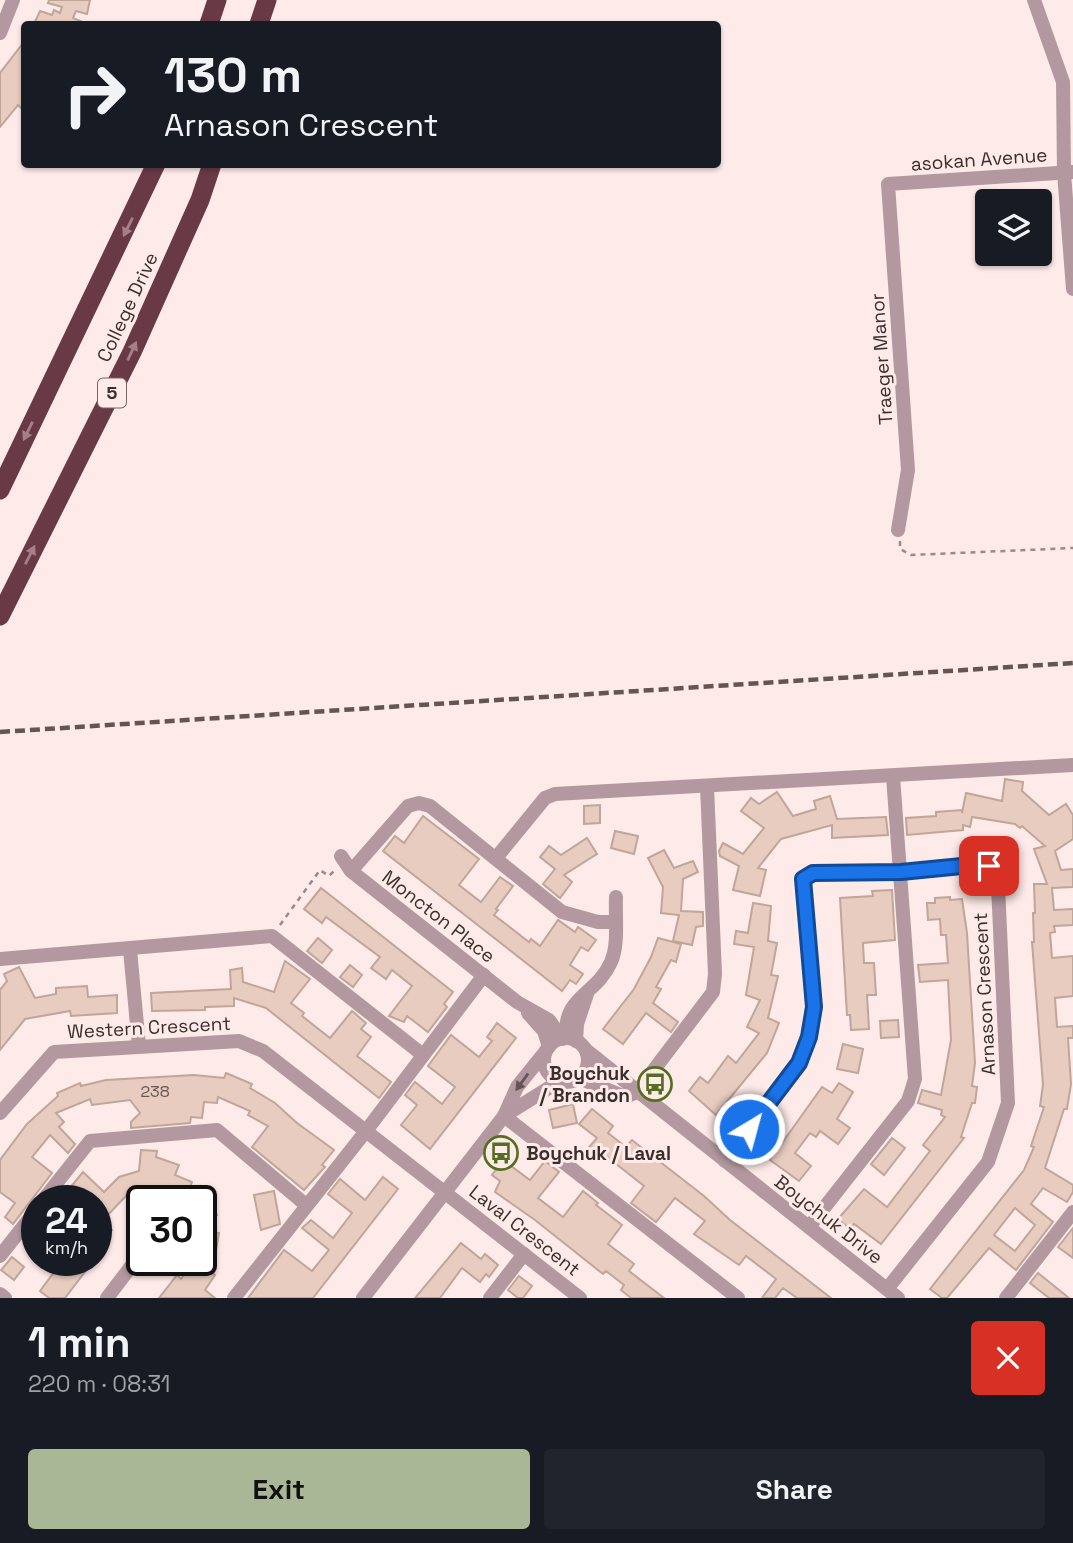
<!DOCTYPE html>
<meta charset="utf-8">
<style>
:root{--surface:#171b24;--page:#20242c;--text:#f1f3f6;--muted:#9ea1a6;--accent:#aab796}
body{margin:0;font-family:"Space Grotesk",sans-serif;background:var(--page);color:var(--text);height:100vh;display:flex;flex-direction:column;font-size:26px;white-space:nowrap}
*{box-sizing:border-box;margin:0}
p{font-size:23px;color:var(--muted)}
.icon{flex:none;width:38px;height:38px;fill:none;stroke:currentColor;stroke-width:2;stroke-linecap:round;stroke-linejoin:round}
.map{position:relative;height:1298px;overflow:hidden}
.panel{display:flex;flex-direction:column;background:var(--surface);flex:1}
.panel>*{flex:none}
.top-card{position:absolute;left:21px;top:21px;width:700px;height:147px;border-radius:7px;box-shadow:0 2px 5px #0004;background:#171b24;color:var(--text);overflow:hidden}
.fabs{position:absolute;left:975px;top:189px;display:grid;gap:14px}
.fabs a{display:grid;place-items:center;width:77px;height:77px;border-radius:7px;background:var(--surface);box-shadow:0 2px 5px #0004;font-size:35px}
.speed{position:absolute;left:21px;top:1185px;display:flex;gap:14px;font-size:35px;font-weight:700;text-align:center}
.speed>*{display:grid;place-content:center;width:91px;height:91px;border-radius:50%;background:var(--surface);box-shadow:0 2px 5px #0004;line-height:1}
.speed small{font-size:18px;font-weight:400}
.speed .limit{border:4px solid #111;border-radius:10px;background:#fff;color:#111}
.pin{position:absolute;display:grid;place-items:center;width:60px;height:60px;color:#fff;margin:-30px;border-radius:14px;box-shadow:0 4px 10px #0006}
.me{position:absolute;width:77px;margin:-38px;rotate:37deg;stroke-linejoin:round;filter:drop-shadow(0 0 5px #0008)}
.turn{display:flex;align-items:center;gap:24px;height:147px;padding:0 28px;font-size:32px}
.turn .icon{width:91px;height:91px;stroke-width:2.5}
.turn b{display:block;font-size:49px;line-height:60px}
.round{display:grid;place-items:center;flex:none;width:74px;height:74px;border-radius:7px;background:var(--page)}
.headline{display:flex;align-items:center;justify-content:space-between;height:119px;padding:0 28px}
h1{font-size:42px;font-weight:700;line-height:52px}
.button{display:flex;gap:14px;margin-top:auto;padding:14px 28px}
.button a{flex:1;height:80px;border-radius:7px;background:var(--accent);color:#111;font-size:28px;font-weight:700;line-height:80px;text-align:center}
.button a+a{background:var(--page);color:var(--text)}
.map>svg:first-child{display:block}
.building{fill:#e8ccc0;stroke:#c0a599;stroke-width:2;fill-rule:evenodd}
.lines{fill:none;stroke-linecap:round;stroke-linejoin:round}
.path{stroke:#998987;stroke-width:2.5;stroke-dasharray:5 5;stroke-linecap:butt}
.minor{stroke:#b3999f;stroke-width:14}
.highway{stroke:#693a46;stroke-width:19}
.rail{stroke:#635553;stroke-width:4.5;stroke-dasharray:10 5;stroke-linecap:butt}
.oneway{fill:#a58087}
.oneway2{fill:#655455}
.route-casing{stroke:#114b97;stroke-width:18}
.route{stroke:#1a73e8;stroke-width:12}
.labels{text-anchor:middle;stroke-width:6;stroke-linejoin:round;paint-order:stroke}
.number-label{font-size:16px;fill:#665652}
.shield{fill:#feeae8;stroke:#766765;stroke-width:2}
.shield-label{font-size:18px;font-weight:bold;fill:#3b2f2d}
.street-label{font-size:19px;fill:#3b2f2d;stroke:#feeae8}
.poi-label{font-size:19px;font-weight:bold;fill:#3b2f2d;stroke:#feeae8;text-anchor:end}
</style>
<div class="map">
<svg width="1073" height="1298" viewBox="0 0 1073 1298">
<rect width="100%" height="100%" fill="#feeae8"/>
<g class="building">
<path d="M49,0H90L87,14L76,11L73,18L87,24H34L40,11L52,15L54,10L60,13L62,7L48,3Z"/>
<path d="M24,42V111L18,105L0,127V73Z"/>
<path d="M1005,779L1023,782L1022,791L1049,815L1066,804L1073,815V839L1055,851L1061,870L1073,869V887L1052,888L1054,910L1073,909V925L1054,926L1055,932L1050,933L1052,958L1073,956V996L1055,998L1057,1027L1073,1026V1038H1068L1071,1084L1067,1109H1064L1045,1168L1073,1185V1192L1067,1202L1043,1188L1031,1204L1053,1222L1016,1270L989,1248L947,1298H942L930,1289L1024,1170L1034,1147L1031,1146L1044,1107L1040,1106L1043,1085L1032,942H1034L1033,913H1035L1034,884H1047L1034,849L1045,846L1022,826L1020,828L1015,824L972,817L970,827L963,825V830L907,835L906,818L936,816V812L962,810V813L966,793L1002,801ZM1015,1208L1035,1225L1015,1251L994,1235Z"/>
<path d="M777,792L793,816L816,809L814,801L830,796L837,819L886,817L888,835L832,838V825L781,839L758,868L766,870L760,896L733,890L739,866L720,856L719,851L723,843L743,854L764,828L741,811L751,798L759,804Z"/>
<path d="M600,805V823L584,824V806Z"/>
<path d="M423,816L479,859L459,885L481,902L500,877L513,886L496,909L498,910L494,915L529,942L531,939L540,946L558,920L575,932L578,927L596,940L588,951L581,947L570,965L583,974L576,984L570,980L562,991L383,851L395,836L404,843Z"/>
<path d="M615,831L638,836L634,854L611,848Z"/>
<path d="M587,838L597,854L564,875L572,882L560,898L543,884L555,869L540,857L549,846L561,855Z"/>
<path d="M664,850L674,868L693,861L698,872L683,879L681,911L703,912V926L696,927L692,945L673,941L679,915L661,913L663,887L648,858Z"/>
<path d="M321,888L453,992L444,1004L447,1007L428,1032L407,1016L404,1022L389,1016L412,986L392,970L386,979L371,968L380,957L326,917L322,923L304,909Z"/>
<path d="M892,890L895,940L863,943L864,963H874L876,995H867L869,1029L851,1030L850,1015H847L840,898L873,896L872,891Z"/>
<path d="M950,897V900L962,899L967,933L975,1063L972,1086L977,1087L975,1103H972L961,1137L964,1138L881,1244L854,1224L850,1229L838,1219L864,1189L887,1207L930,1151L923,1145L945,1117L941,1115L942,1110L918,1103L922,1090L941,1095L951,1040L948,980L920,982L918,965L948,963L946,935H941L940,919L928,920L927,903H935V898Z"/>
<path d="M753,903L771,906L768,941L777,943L771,975L778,976L768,1018L779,1023L767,1053L716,1115L689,1091L700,1077L708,1083L728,1056L736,1063L759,1033L747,1027L760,1000L746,995L754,947L734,944L736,931L748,933Z"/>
<path d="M318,938L332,950L322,963L307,951Z"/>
<path d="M658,938L681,944L676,962L671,960L656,987L661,989L653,1003L678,1022L671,1032L646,1013L623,1044L603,1029L634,989L651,957Z"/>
<path d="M285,961L310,979L291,1003L304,1013L302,1016L330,1038L352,1011L366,1023L361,1029L371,1037L357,1056L391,1082L379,1098L266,1008L234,998V1006L205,1007V1010L152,1011L151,993L231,989L230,970L242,968L243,982L274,992Z"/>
<path d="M350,965L362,975L353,987L340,977Z"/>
<path d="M19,967L35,998L56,994V988L87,986L88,997L117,995V1013L71,1016L70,1011L25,1019L0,1050V990L7,981L4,974Z"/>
<path d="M898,1020L899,1037L881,1038L880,1021Z"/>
<path d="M497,1023L516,1038L430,1149L401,1125L417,1105L405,1095L415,1082L442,1104L455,1087L428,1066L451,1035L479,1057L492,1041L487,1037Z"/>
<path d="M843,1044L863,1049L858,1073L837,1069Z"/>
<path d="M226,1073L252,1084L250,1088L275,1103L297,1123L334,1150L322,1165L325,1167L304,1190L252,1147L268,1126L248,1115L250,1111L218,1097L217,1103L204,1102L202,1118L191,1117L190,1123L131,1128V1122L140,1113L130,1100L92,1105L90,1099L56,1113L64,1122L59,1127L75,1144L68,1153L50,1135L32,1157L52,1173L13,1224L5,1217L15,1203L0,1192V1160L27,1124L58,1096L57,1093L80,1083L81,1086L106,1080L194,1075L224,1078Z"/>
<path d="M839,1083L853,1092L837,1119L850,1128L838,1144L820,1131L816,1137L810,1133L795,1153L811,1166L799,1181L770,1160L822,1087L832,1093Z"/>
<path d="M573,1104L577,1123L553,1128L549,1110Z"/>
<path d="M592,1109L613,1126L608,1133L626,1147L632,1140L704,1196L730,1220L831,1298H797L783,1288L775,1298H762L776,1279L746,1256L739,1265L694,1234L705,1221L675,1198L656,1222L631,1203L644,1186L601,1152L595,1161L585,1152L597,1138L579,1124Z"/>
<path d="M892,1138L905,1148L884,1175L871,1164Z"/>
<path d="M141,1150L157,1151L156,1157L179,1165L175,1175L192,1182L186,1198L158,1187L126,1196L101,1222L112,1230L96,1250V1200H60L83,1172L104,1192L119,1177L139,1171Z"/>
<path d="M503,1160L530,1180L545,1161L559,1172L538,1198L563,1217L583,1191L598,1203L596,1205L622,1225L608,1244L634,1264L629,1271L664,1298H631L621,1290L624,1285L606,1271L603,1274L535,1220L495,1192L500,1181L492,1175Z"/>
<path d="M383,1177L398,1189L313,1298H248L284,1250L312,1271L329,1250L302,1228L311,1220L333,1238L352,1213L328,1194L340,1179L365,1200Z"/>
<path d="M201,1188L217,1215L201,1225Z"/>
<path d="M274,1191L280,1224L261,1230L254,1195Z"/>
<path d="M1073,1228V1258L1058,1247Z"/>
<path d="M201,1230L219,1233L215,1256L201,1254Z"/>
<path d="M461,1243L481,1259L485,1254L498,1265L489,1277L486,1274L480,1282L462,1268L440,1298H415Z"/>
<path d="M12,1257L24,1267L14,1280L1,1270Z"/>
<path d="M63,1260H94L65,1298H49L40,1291Z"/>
<path d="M195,1260L215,1275L205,1290L215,1298H159L177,1275L181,1279Z"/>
<path d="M1038,1273L1069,1298H1049L1030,1283Z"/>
<path d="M519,1276L532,1286L523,1298H518L508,1290Z"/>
</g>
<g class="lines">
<g class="path">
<path d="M900,541V549L911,555L1073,548"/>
<path d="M280,925L320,870L329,876L335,870"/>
</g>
<g class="minor">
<path d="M1034,0L1063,82L1064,173L1073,289"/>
<path d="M0,33L13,0"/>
<path d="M898,530L908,470L888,184L1073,172"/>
<path d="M341,856L351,871L517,1002L549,1020L562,1039"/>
<path d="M496,858L545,798L555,794L1073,765"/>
<path d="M351,871L408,806L419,803L430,806L562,912L598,922H614"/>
<path d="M130,950L139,1046"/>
<path d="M0,959L272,936L423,1055"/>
<path d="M528,1013L544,1031L549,1047"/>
<path d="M566,1038C563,995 596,996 611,962C619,944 615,917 616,897"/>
<circle cx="566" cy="1060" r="22"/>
<path d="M576,1041L577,1024L587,994"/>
<path d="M586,1050L898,1298"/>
<path d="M579,1078L625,1097L637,1092"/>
<path d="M637,1092L713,992L715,974L707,787"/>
<path d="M0,1113L54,1052L239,1041L263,1051L580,1298"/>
<path d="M504,1116L738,1298"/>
<path d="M504,1116L560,1081"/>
<path d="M725,1161L799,1063L809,1037L814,1007L803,879L812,873L901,872L982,864C994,868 996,875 998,886L1008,1103L988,1162L887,1289"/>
<path d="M43,1200L90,1141L217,1130L306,1205"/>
<path d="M809,1227L908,1101L915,1079L893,776"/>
<path d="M0,1256L37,1209"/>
<path d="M0,1294L5,1298"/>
<path d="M107,1298L142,1252"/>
<path d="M234,1298L366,1131L484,975"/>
<path d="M363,1298L504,1116L517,1087L546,1051"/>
<path d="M490,1298L524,1254"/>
<path d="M1006,1298L1073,1212"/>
</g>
<g class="highway">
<path d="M209,24L217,0"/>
<path d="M259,24L267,0"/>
<path d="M0,490L156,164"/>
<path d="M0,616L132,352L200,200L212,164"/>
</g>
<path class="rail" d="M0,732L1073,663"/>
</g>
<defs><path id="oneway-solid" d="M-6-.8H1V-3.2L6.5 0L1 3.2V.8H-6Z" transform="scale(1.75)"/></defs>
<g class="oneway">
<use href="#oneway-solid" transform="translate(128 227) rotate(116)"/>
<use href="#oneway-solid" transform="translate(132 351) rotate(-65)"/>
<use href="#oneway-solid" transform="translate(28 431) rotate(116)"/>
<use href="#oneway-solid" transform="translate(30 555) rotate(-63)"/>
</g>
<use class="oneway2" href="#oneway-solid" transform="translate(522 1082) rotate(126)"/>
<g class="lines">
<g class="route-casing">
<path id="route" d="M749,1129L799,1063L809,1037L814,1007L803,879L813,873L901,872L982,864L989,866"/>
</g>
<use href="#route" class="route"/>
</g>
<defs>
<g id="bus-ring" transform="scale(1.75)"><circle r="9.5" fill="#feeae8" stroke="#546e21" stroke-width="1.5"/><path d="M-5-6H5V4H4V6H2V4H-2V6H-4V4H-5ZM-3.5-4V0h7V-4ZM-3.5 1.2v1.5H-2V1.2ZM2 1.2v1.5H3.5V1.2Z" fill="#546e21"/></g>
</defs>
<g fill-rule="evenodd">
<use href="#bus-ring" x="655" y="1084"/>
<use href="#bus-ring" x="501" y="1153"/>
</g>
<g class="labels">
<g class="number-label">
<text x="155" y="1097">238</text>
</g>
<rect class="shield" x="98" y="378.5" width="28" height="29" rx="5"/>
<g class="shield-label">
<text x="112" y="399">5</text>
</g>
<g class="street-label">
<text transform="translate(979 159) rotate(-4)" y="7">asokan Avenue</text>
<text transform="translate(127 307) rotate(-65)" y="7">College Drive</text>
<text transform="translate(881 359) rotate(-94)" y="7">Traeger Manor</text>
<text transform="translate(439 916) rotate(38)" y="7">Moncton Place</text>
<text transform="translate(984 994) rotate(-93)" y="7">Arnason Crescent</text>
<text transform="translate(149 1027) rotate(-3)" y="7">Western Crescent</text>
<text transform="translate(829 1219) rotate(38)" y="7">Boychuk Drive</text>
<text transform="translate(525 1230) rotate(38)" y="7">Laval Crescent</text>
</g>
<g class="poi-label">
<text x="630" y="1080">Boychuk<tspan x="630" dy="22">/ Brandon</tspan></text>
<text x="526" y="1160" text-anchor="start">Boychuk / Laval</text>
</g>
</g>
</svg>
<div class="fabs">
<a><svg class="icon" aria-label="layers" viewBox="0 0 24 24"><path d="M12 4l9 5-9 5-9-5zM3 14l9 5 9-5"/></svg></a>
</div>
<div class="speed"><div>24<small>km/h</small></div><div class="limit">30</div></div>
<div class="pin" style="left:989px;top:866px;background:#d93025"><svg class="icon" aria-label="arrive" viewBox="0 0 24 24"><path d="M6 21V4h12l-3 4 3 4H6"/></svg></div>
<svg class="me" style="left:749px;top:1129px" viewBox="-20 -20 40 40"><circle r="17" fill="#1a73e8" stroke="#fff" stroke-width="3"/><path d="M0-11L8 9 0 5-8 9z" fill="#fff"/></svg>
<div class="top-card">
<div class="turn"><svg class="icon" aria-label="right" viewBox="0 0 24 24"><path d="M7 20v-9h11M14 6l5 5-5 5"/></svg><div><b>130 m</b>Arnason Crescent</div></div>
</div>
</div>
<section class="panel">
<div class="headline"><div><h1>1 min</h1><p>220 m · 08:31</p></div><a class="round" style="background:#d93025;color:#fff"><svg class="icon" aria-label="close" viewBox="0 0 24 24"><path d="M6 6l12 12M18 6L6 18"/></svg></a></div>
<div class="button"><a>Exit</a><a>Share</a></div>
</section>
